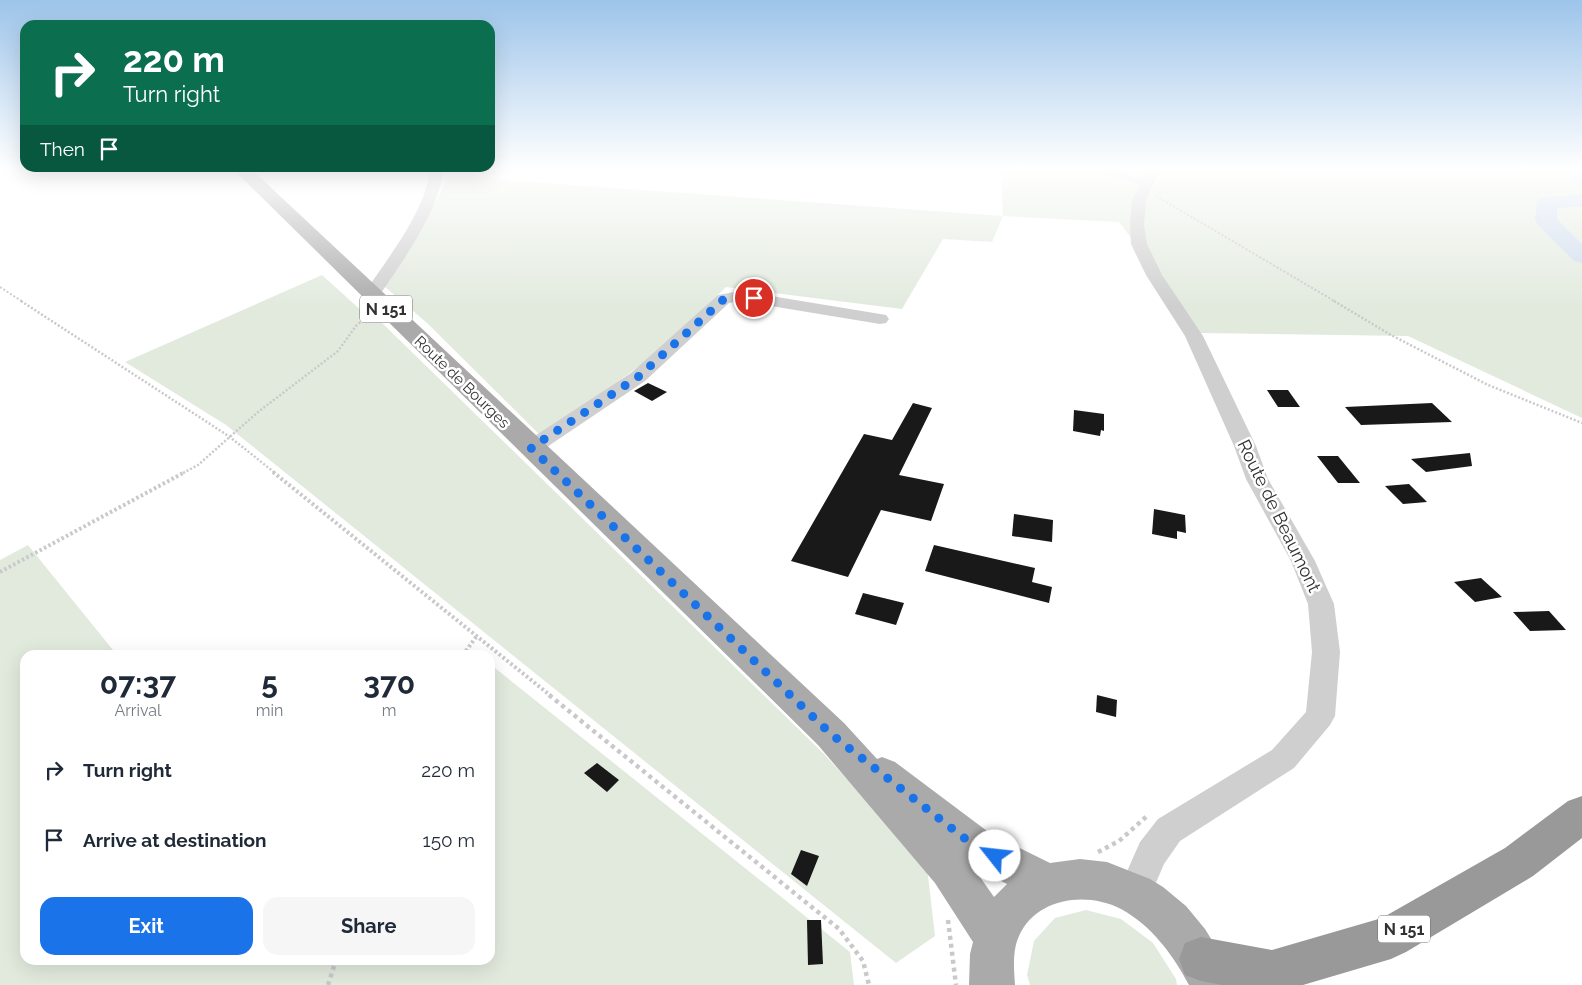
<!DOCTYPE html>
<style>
:root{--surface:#fff;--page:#f6f6f7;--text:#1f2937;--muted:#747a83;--accent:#1a73e8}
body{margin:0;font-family:Raleway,sans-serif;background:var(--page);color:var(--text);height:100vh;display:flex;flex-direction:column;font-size:19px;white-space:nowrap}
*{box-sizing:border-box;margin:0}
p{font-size:16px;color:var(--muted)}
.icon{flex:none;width:28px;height:28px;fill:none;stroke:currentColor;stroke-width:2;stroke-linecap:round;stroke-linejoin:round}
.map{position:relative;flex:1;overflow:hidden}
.drawer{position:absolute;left:20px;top:650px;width:475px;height:315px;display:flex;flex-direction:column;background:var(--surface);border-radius:15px;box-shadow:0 5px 20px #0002}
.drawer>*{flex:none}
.top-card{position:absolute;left:20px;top:20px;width:475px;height:152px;border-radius:15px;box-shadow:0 5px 20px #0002;background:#0b6e4f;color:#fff;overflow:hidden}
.pin{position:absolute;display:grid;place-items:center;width:42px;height:42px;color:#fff;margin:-21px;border:2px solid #fff;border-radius:50%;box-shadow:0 1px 5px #0007}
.me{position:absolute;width:55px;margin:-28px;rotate:299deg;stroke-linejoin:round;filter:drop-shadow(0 0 4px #0008)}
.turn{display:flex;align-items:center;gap:18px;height:105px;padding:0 20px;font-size:22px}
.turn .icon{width:65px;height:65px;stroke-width:2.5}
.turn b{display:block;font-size:35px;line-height:42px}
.then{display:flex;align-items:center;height:48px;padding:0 20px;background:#0003;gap:10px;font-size:19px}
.eta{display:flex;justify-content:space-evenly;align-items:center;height:85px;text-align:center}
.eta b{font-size:30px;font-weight:700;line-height:35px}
.button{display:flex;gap:10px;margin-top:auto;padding:10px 20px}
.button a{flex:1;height:58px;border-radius:15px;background:var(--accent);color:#fff;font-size:20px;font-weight:700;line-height:58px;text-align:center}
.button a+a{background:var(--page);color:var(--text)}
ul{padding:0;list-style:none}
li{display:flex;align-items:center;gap:15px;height:70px;padding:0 20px}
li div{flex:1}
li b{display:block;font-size:19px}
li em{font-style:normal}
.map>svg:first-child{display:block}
.green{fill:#e2eade}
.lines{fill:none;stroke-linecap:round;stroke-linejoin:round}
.river{fill:#cedbec;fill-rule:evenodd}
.building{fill:#191919}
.path-far3{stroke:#c9c9c9;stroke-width:2;stroke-dasharray:2 2;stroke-linecap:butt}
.path-far2{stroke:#c9c9c9;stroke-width:2.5;stroke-dasharray:2 2;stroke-linecap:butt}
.path-far1{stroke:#c9c9c9;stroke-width:4;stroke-dasharray:2.5 2.5;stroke-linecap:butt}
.path{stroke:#c9c9c9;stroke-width:4.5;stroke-dasharray:4 4;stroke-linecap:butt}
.minor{fill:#cfcfcf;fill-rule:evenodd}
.major{fill:#aaa;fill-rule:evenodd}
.highway{fill:#999;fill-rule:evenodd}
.route{stroke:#1a73e8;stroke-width:9;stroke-dasharray:0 16.2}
.labels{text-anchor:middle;stroke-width:5;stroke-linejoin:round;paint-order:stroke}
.far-street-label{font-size:15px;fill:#323232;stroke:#fff}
.shield{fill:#fff;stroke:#707070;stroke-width:1}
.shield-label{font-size:16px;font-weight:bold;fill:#323232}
.street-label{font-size:18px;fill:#323232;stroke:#fff}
</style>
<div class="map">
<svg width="1582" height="985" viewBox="0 0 1582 985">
<rect width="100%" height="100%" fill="#fff"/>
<g class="green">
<path d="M1001,169H1582V418L1408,336L1197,333L1160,276L1119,222L1003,216L992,242L943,239L902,309L726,287L657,353L542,437L427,323L384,286L440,194L448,176L1003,216Z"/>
<path d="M322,275L364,313L377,318L824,754L927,867L935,936L896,963L226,425L125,362Z"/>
<path d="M28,545L117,655H25V960H490V664L850,952L854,985H0V560Z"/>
<path d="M1086,910L1121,919L1153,943L1176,979L1177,985H1030L1027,975L1034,941L1055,918Z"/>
</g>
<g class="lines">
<g class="river">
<path d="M1557,169H1580L1582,171V186L1575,184Z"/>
<path d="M1582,194V206L1557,208V219L1582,244V263L1574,261L1538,225L1535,219L1537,202L1540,198Z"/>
</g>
</g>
<g class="building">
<path d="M648,383L667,392L652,401L634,391Z"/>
<path d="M1267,390H1288L1300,407H1278Z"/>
<path d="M913,403L932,408L899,475L944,484L931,521L881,510L848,577L791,561L864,434L892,440Z"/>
<path d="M1432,403L1452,422L1361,425L1345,407Z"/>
<path d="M1074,410L1104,414V431L1101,430L1100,436L1073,431Z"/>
<path d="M1470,453L1472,466L1426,472L1411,459Z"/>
<path d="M1317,456H1338L1360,483H1338Z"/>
<path d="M1409,484L1427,502L1403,504L1385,486Z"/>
<path d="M1154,509L1185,515L1186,533L1177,531V539L1152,534Z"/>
<path d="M1014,514L1053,520L1052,542L1012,536Z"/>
<path d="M934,545L1035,568L1032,582L1052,587L1049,603L925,571Z"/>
<path d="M1481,578L1502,597L1475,602L1454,582Z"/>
<path d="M863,593L904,603L896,625L855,614Z"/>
<path d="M1549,611L1566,630L1530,631L1513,612Z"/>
<path d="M1097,695L1117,700L1116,717L1096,712Z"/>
<path d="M597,763L619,780L607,792L584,773Z"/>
<path d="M801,850L819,856L807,886L791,874Z"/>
<path d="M807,920H821L823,964L808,965Z"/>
</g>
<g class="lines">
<g class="path-far3">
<path d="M1156,196L1336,302"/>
<path d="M0,287L23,302"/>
</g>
<g class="path-far2">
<path d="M21,301L230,437L275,473"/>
<path d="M1334,301L1391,335L1488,385L1582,423"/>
<path d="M183,473L198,465L258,412L338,351L356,326L369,314"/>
</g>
<g class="path-far1">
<path d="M273,472L551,696"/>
<path d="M0,572L185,472"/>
<path d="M463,655L476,637"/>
</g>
<g class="path">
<path d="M549,695L839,929L863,961L869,985"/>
<path d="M1098,852L1119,841L1147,816"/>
<path d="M948,920L956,985"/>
<path d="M328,985L336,960"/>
</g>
<g class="minor">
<path d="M430,169H443C441,209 400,265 377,299H365L363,295C386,260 426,212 430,169Z"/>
<path d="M1097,169H1118L1143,177L1147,169H1160L1146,200L1144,225L1147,244L1162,275L1203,336L1256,446L1268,479L1315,561L1334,604L1340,652L1335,716L1330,725L1294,768L1180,841L1164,864L1146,906L1134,911L1122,906L1117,894L1140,842L1158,819L1272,750L1306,712L1312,652L1308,604L1291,561L1246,479L1234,446L1185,336L1146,275L1131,244L1130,225L1132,200L1140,185L1098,172Z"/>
<path d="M740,291L880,314L886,315L889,319L886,323L880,324L740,301L729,303L645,381L538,453L531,455L524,453L520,448L524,443L631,373L718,295Z"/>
</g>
<path class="major" d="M233,169H251L844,723L877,759L882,757L895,762L991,834L1050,863L1080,859L1107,862L1150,879L1163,887L1186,906L1205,929L1221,955L1235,985H1189C1173,955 1152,926 1121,909C1086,891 1036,898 1019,936C1012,951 1014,969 1015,985H969L970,954L973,942L935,883L818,745ZM973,867L1007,884L994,897Z"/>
<path class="highway" d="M1582,796V838L1533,876L1406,952L1391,959L1303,985H1222L1201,981L1185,975L1179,959L1185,943L1201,937L1272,950L1382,918L1505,848L1568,801Z"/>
</g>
<linearGradient id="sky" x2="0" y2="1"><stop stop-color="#9dc4ea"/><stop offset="0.55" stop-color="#fff"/><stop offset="1" stop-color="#fff" stop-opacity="0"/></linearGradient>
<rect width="1582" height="307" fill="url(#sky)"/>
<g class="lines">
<path class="route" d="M754,298L740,296L724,299L638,377L531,448L831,734L977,848L995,856"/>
</g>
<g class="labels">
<g class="far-street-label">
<text transform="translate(462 382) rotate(44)" y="5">Route de Bourges</text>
</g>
<g class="shield">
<rect x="360" y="295.5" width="52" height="27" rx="4"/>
<rect x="1378" y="915.5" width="52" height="27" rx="4"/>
</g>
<g class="shield-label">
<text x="386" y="315">N 151</text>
<text x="1404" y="935">N 151</text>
</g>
<g class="street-label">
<text transform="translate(1279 516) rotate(64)" y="6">Route de Beaumont</text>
</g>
</g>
</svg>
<div class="pin" style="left:754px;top:298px;background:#d93025"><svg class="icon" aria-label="arrive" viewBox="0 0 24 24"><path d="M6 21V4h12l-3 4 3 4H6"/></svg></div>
<svg class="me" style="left:995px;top:856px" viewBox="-20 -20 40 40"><circle r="19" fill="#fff"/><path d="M0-13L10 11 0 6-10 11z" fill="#1a73e8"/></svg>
<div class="top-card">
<div class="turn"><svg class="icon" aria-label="right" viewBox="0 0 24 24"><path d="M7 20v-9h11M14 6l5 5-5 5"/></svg><div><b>220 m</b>Turn right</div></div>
<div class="then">Then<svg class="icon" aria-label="arrive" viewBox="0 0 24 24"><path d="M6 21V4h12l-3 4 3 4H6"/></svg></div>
</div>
<section class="drawer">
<div class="eta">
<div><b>07:37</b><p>Arrival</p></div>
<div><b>5</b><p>min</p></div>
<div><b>370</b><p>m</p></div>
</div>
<ul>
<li><svg class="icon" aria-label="right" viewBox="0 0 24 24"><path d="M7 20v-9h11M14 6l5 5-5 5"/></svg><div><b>Turn right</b></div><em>220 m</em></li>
<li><svg class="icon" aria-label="arrive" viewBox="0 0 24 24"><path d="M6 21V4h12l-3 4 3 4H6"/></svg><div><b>Arrive at destination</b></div><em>150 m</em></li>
</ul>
<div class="button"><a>Exit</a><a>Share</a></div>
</section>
</div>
